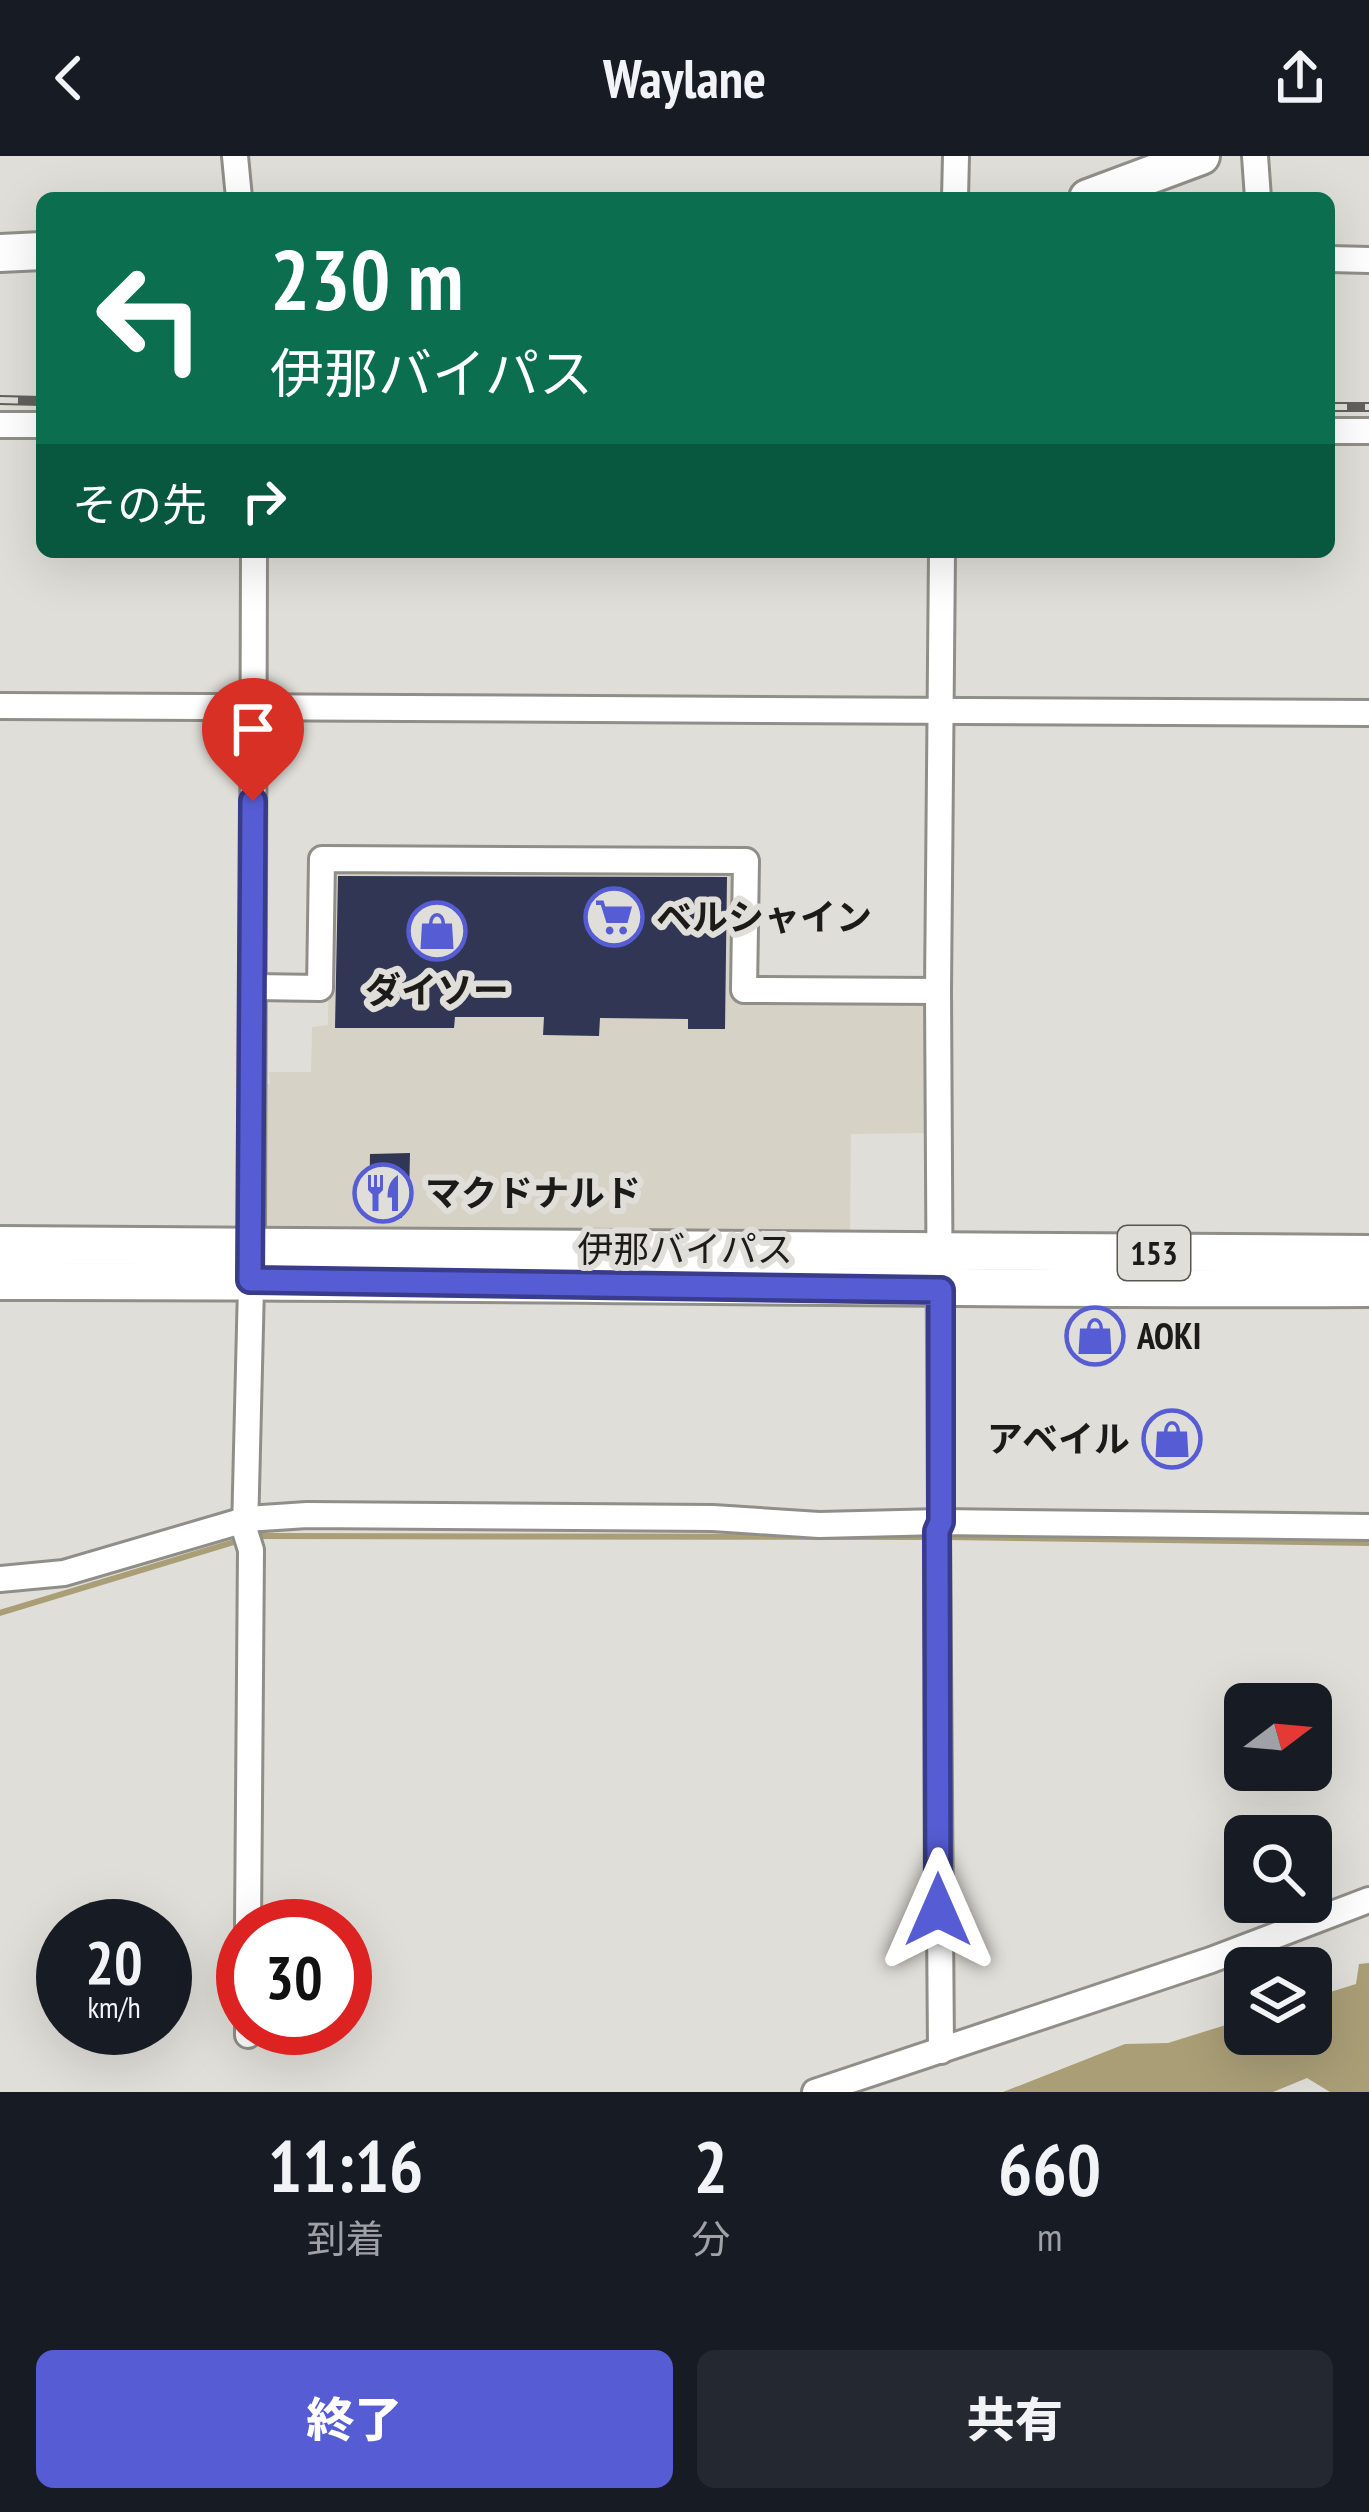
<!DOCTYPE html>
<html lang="ja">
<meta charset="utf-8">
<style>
:root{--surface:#171b24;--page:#242831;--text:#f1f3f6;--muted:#9ea1a6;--accent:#565dd4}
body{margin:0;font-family:"PT Sans Narrow","Noto Sans JP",sans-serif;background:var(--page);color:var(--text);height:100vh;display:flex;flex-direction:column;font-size:45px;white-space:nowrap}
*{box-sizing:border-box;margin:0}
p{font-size:39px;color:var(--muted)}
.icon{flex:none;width:66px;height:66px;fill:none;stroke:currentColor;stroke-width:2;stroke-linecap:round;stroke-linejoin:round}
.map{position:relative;height:1936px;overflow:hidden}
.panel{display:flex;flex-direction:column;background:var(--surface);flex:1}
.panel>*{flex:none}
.top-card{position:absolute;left:36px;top:36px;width:1299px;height:366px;border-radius:18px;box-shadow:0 12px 48px #0002;background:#0b6e4f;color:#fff;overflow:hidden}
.needle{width:78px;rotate:74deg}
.tools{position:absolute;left:1224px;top:1527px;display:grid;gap:24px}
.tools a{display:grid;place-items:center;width:108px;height:108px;border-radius:18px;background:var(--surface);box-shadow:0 12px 48px #0002;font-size:60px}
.speed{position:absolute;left:36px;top:1743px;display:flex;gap:24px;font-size:60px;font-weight:700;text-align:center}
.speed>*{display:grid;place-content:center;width:156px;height:156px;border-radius:50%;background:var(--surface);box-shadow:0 12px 48px #0002;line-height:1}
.speed small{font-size:30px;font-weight:400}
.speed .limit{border:18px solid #d22;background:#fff;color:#111}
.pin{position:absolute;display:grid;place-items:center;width:102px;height:102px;color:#fff;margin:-123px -51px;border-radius:50% 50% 50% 0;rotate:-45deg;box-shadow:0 0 12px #0007}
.pin .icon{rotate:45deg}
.me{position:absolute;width:132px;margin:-66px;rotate:0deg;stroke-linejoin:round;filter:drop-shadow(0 0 9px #0008)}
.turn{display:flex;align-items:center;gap:42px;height:252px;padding:0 36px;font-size:54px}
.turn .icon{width:156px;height:156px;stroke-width:2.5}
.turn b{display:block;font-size:84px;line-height:102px}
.then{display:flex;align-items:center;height:114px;padding:0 36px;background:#0003;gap:24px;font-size:45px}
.eta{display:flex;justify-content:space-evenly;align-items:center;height:204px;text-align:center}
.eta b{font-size:72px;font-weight:800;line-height:84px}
.button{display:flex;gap:24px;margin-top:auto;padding:24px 36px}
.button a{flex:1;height:138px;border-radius:18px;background:var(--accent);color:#fff;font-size:48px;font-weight:800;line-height:138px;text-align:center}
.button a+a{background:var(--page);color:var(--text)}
header{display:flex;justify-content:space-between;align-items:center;height:156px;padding:0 36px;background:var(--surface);font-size:54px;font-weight:800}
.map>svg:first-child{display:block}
.built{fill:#d6d3c6}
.water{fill:#a99e76}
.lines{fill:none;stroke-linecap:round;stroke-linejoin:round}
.stream{stroke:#a99e76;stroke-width:6}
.building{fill:#313655}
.minor-casing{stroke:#8f8e88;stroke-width:30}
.highway-casing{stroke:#8f8e88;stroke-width:42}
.minor{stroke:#fff;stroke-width:24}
.highway{stroke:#fff;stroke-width:36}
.rail-casing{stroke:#62605d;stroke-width:10}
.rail{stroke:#e0ded8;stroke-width:6;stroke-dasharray:18;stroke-linecap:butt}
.route-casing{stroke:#383c8a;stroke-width:30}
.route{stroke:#565dd4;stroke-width:21}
.labels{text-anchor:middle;stroke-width:12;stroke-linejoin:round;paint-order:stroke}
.shield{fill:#e0ded8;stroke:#575652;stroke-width:3}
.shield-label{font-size:33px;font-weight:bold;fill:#1c1b19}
.poi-label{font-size:36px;font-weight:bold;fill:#1c1b19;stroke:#e0ded8;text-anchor:start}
.street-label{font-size:36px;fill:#1c1b19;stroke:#e0ded8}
</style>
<header><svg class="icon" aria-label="back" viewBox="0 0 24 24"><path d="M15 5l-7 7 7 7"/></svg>Waylane<svg class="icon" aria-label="share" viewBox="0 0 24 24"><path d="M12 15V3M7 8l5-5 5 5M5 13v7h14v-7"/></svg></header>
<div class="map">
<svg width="1369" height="1936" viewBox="0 0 1369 1936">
<rect width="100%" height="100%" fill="#e0ded8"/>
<path class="built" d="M728,712L737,725L738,847L929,848L927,977L851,978L850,1075L261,1070V927L270,928L269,916H311L312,871L328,869L329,725L333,714Z"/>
<path class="water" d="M1369,1807V1936H1330L1307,1922L1273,1936H1003L1125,1888L1168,1887L1245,1863V1878H1311V1842L1356,1828L1359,1808Z"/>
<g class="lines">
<g class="stream">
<path d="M256,1380L924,1381"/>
<path d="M948,1381L1369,1387"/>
<path d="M0,1457L244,1383"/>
</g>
</g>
<g class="building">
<path d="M338,720L727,721L725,873H688V863L600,862L599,880L543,879L544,861H455L454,872H335Z"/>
<path d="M410,997L409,1041L403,1042L402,1062H369L370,998Z"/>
</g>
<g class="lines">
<g class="minor-casing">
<g id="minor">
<path d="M235,0L239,42"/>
<path d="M1255,0L1258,42"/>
<path d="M955,42L956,0"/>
<path d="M1329,103L1369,104"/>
<path d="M0,269H42"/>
<path d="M1329,275H1369"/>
<path d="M0,550L1369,557"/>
<path d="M253,831L320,832L322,703L746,705L744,834L938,835"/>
<path d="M0,1423L64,1417L248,1363L307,1359L713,1362L819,1369L941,1366L1369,1371"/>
<path d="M248,1770L251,1394L245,1375L252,1089L254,396"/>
<path d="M248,1879V1872"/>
<path d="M941,1895L937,1375L941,1366L938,835L942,396"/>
<path d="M815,1936L1211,1804L1369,1744"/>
</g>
</g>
<g class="highway-casing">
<g id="highway">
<path d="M1088,42L1201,0"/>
<path d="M0,97L42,95"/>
<path d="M0,1089L1369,1098"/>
<path d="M0,1125C456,1124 913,1134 1369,1132"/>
</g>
</g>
<use href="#minor" class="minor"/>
<use href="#highway" class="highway"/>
<g class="rail-casing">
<g id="rail">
<path d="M0,244L42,245"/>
<path d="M1329,251H1369"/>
</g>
</g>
<use href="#rail" class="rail"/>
</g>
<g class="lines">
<g class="route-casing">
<path id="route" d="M253,645L250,1124L941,1134V1366L937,1375L938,1754"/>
</g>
<use href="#route" class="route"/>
</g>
<defs>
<g id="supermarket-ring" transform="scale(3)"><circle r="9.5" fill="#e0ded8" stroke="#565dd4" stroke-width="1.5"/><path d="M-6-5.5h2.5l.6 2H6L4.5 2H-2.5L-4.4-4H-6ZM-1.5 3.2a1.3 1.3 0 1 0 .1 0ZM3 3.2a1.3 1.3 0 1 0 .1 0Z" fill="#565dd4"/></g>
<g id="shop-ring" transform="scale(3)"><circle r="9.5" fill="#e0ded8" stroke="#565dd4" stroke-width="1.5"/><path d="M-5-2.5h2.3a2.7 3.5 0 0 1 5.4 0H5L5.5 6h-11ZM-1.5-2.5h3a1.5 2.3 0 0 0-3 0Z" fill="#565dd4"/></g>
<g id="restaurant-ring" transform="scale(3)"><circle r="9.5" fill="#e0ded8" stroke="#565dd4" stroke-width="1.5"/><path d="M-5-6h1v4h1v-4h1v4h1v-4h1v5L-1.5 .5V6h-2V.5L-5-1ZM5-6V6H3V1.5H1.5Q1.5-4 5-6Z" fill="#565dd4"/></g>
</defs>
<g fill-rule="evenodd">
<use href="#supermarket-ring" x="614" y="761"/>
<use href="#shop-ring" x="437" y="775"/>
<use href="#restaurant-ring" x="383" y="1037"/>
<use href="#shop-ring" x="1095" y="1180"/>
<use href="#shop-ring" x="1172" y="1283"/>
</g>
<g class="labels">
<rect class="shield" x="1118" y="1070" width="72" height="54" rx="9"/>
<g class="shield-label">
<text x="1154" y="1109">153</text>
</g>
<g class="poi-label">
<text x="656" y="774">ベルシャイン</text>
<text x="437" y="847" text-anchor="middle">ダイソー</text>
<text x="425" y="1050">マクドナルド</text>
<text x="1137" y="1193">AOKI</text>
<text x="1130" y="1296" text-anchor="end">アベイル</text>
</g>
<g class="street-label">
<text x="685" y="1106">伊那バイパス</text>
</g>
</g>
</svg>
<div class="tools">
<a><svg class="needle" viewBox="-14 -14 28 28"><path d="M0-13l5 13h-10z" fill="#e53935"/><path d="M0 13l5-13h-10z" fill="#9ea1a6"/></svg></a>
<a><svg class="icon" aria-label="search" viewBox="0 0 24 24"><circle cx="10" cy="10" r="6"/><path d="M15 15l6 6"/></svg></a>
<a><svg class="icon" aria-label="layers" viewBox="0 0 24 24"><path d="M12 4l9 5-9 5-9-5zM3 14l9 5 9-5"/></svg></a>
</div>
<div class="speed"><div>20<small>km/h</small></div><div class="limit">30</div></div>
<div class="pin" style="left:253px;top:645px;background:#d93025"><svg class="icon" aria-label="arrive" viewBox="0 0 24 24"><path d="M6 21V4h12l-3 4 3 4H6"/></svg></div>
<svg class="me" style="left:938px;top:1754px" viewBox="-20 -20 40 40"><path d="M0-17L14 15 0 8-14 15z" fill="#565dd4" stroke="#fff" stroke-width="4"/></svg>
<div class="top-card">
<div class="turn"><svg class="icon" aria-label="left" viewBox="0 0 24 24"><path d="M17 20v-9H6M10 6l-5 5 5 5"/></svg><div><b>230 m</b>伊那バイパス</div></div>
<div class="then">その先<svg class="icon" aria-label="right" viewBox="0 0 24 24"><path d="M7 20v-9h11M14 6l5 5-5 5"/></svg></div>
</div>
</div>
<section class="panel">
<div class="eta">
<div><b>11:16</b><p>到着</p></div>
<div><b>2</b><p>分</p></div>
<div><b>660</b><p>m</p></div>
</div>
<div class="button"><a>終了</a><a>共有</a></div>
</section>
